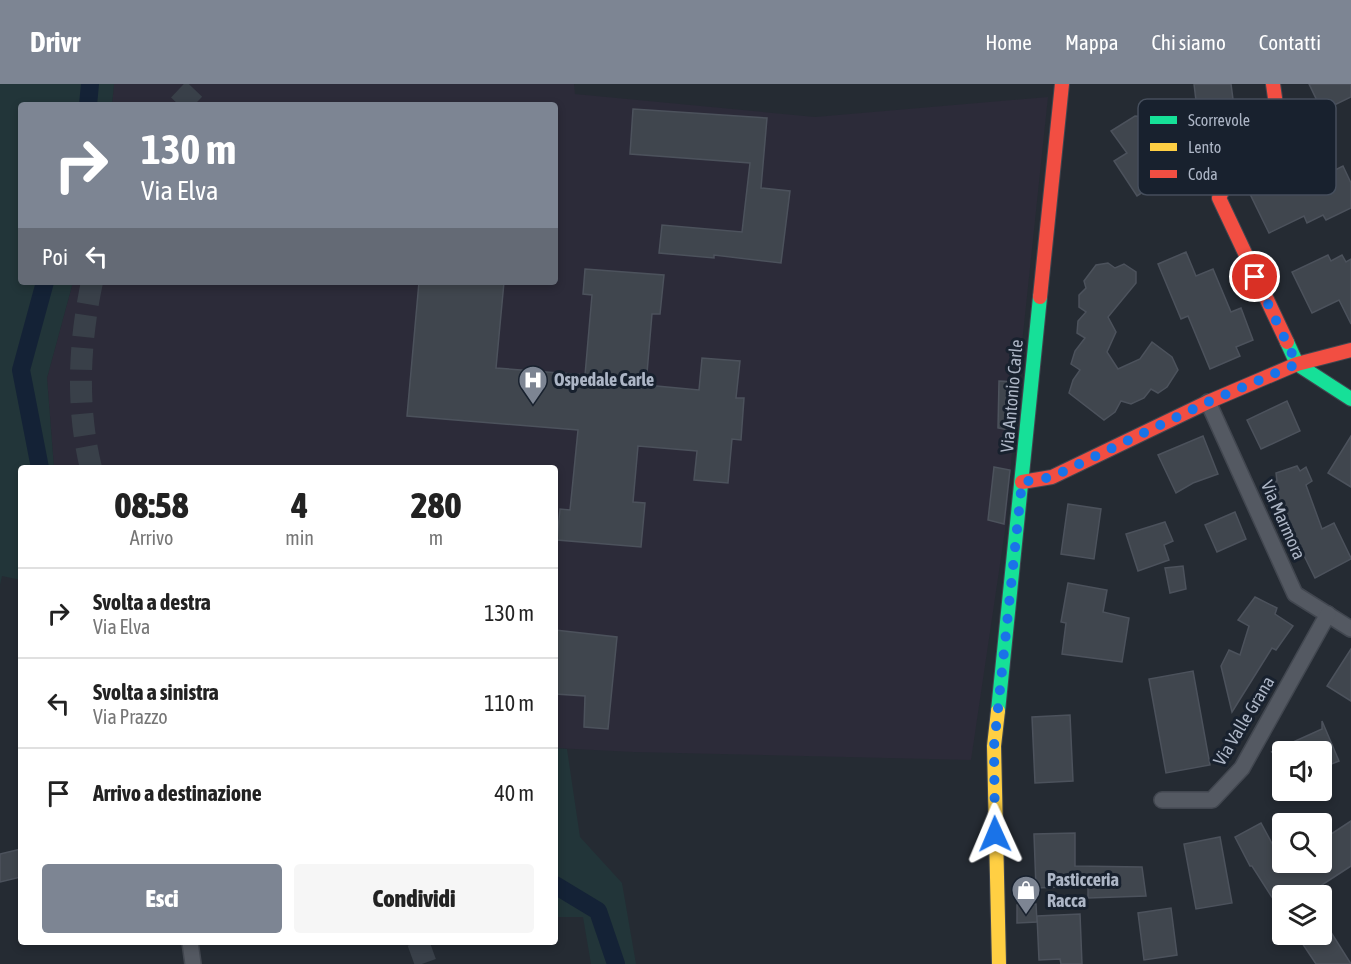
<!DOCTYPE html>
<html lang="it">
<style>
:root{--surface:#fff;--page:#f6f6f6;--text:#222;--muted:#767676;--line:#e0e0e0;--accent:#7d8593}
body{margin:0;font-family:"Asap Condensed",sans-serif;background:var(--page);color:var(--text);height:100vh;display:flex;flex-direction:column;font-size:22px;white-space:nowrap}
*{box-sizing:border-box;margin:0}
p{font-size:20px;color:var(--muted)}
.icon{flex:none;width:33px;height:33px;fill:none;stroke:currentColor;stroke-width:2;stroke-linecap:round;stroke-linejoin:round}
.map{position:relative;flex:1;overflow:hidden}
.side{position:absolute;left:18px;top:381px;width:540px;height:480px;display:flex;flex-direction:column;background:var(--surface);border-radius:6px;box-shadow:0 3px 9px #0003}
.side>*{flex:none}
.guide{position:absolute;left:18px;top:18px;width:540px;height:183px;border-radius:6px;box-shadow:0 3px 9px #0003;background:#7d8593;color:#fff;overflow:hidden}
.tools{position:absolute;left:1272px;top:657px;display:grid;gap:12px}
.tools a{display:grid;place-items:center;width:60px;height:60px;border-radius:6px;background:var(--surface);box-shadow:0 3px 9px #0003;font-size:30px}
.pin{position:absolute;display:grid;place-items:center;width:51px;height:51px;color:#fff;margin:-26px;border:3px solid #fff;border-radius:50%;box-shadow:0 2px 6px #0007}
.me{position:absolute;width:66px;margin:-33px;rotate:359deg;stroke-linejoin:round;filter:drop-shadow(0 0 4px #0008)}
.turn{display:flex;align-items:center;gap:21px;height:126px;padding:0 24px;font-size:27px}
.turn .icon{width:78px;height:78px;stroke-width:2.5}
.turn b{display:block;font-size:42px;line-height:51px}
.then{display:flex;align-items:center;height:57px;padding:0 24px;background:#0003;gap:12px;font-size:22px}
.eta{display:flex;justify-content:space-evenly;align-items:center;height:102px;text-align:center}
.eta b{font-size:36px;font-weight:800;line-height:42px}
.primary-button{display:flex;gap:12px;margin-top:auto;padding:12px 24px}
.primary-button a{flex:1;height:69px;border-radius:6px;background:var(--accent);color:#fff;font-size:24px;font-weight:800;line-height:69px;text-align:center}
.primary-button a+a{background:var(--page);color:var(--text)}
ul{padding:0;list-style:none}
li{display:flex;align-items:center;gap:18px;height:90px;padding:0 24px;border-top:2px solid var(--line)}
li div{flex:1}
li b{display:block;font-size:22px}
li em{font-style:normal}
header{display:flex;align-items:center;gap:36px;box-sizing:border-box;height:84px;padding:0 30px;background:var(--accent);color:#fff}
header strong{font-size:28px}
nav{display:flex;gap:33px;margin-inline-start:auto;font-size:21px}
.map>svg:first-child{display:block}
.medical{fill:#2c2b39}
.green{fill:#223539}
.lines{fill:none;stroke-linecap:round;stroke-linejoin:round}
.canal{stroke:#142236;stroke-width:18}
.building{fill:#40464e;stroke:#4c525c;stroke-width:1.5}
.primary-tunnel{stroke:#394049;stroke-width:22;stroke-dasharray:22 11;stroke-linecap:butt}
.street-casing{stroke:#424750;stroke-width:18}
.fast-casing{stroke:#424750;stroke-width:16}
.slow-casing{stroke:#424750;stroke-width:16}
.jam-casing{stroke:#424750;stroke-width:16}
.street{stroke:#545962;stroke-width:15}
.fast{stroke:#16e098;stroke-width:14}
.slow{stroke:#ffcf43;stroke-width:14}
.jam{stroke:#f24e42;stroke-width:14}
.route{stroke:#1a73e8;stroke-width:10;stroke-dasharray:0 18}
.labels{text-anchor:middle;stroke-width:6;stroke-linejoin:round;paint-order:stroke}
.poi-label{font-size:18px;font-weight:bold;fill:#adb6c6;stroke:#18212e;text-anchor:start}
.street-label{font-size:18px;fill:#adb6c6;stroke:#18212e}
.key{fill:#18212e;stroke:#454e5c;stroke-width:1.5}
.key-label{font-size:16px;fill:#adb6c6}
</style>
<header>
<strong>Drivr</strong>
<nav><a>Home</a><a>Mappa</a><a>Chi siamo</a><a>Contatti</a></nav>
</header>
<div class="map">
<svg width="1351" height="880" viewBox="0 0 1351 880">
<rect width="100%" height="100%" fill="#252b33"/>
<path class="medical" d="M114,0H574L575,10L815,33L1048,13L1018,298L1006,440L971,676L633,668L555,664V384H54L47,294L73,198H555V21H112Z"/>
<g class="green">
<path d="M0,0H114L112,21H21V198H73L47,294L54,384H21V496L2,492L0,501Z"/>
<path d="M555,664L567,665L580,753L622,799L636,880H591L583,833H555Z"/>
</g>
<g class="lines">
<g class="canal">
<path d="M88,21L90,0"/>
<path d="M40,384L21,286L45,198"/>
<path d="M555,801L598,827L616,880"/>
</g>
</g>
<g class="building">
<path d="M1194,0H1231L1238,53L1201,58Z"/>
<path d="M1309,0H1351V13L1322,27Z"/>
<path d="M633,25L767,34L761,104L790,107L781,179L714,171V174L659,169L662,141L742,148L750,79L630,70Z"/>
<path d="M1135,32L1159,34L1182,72L1163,82L1168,92L1137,112L1114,77L1127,69L1111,47Z"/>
<path d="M1343,82L1351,99V124L1326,136L1323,131L1307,139L1304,132L1269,149L1250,110L1289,91L1292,99L1309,92L1311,98Z"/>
<path d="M1186,168L1196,192L1213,185L1231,228L1241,224L1253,256L1236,263L1240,272L1210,285L1188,232L1181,235L1158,180Z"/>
<path d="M1328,171L1331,177L1342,171L1346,178L1351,175V240L1339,216L1312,229L1292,188Z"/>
<path d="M1108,179L1115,184L1124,180L1136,188V199L1108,233L1116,248L1107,268L1118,285L1140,275L1152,258L1172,273L1178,286L1167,303L1158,309L1151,305L1144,314L1131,320L1121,317L1115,328L1104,336L1069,309L1073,296L1080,286L1071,280L1075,267L1085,254L1077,249L1078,237L1086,228L1079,223V211L1086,204L1084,197L1096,181Z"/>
<path d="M585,185L664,191L660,230H652L646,301L699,306L702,274L740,277L736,314H744L741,356L732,355L728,399L694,396L697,367L638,362L633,418L645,419L641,463L557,456L560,425L570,426L578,346L407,332L419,198H504L496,284L585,291L592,211L583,210Z"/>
<path d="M999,297L1018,298L1014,347L998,344Z"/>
<path d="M1287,317L1300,347L1261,365L1247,336Z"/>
<path d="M1203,352L1218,390L1193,399L1176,409L1158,371Z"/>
<path d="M1351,352V403L1328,389Z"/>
<path d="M1297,382L1300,387L1306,383L1312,397L1306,401L1322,445L1334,439L1351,474V475L1315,494L1287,437L1283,439L1267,401L1277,397L1276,389Z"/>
<path d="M994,383L1010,386L1004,440L988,436Z"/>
<path d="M1068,420L1101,425L1094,475L1061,470Z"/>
<path d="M1235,428L1246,455L1217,468L1205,441Z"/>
<path d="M1165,438L1173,457L1164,461L1169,476L1138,487L1126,450Z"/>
<path d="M1183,482L1186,505L1170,509L1165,484Z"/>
<path d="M1068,499L1107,506L1103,528L1129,534L1122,578L1062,570L1066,539L1061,538Z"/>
<path d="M1255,513L1277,524L1275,530L1293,542L1276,566L1272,564L1232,628L1221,582L1229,566L1240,571L1249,542L1238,536Z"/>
<path d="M555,546L617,553L608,645L584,643L585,612L555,610Z"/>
<path d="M1351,565V617L1327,602Z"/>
<path d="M1193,587L1210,681L1166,689L1149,595Z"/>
<path d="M1070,631L1073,697L1035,699L1032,633Z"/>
<path d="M1322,637L1339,677L1322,684V668H1271L1322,645Z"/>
<path d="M1351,737V782L1305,812H1282V829L1252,782H1250L1235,753L1261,739L1282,778H1322V756Z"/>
<path d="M1075,749V782L1142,783L1146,812L1088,814V802L1036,804L1034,750Z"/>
<path d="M1220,753L1232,819L1196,825L1184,760Z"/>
<path d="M21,765V793L0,798V770Z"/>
<path d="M1036,820L1037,838L1017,839V821Z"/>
<path d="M1171,824L1177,871L1144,876L1138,829Z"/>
<path d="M1080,830L1082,880H1061L1060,875L1039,876L1037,832Z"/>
<path d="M1322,834L1351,880H1316L1296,850H1322Z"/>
</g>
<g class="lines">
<g class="primary-tunnel">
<path d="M179,21L199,0"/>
<path d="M91,384C76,323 79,259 92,198"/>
<path d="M418,858L426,880"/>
</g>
<g class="street-casing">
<g id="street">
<path d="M1208,318L1295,510L1351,545"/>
<path d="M1162,716H1212L1242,684L1328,530"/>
<path d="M190,858L193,880"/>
</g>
</g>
<g class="fast-casing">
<g id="fast">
<path d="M1287,258L1297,280L1351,315"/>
<path d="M998,627L1040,213"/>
</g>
</g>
<g class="slow-casing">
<path id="slow" d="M998,627L994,662L999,880"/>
</g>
<g class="jam-casing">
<g id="jam">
<path d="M1273,0L1283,70L1227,97L1219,114L1287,258"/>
<path d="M1040,213L1062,0"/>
<path d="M1022,398L1052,393L1208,318L1297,280L1351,266"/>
</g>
</g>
<use href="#street" class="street"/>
<use href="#fast" class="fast"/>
<use href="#slow" class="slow"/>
<use href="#jam" class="jam"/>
</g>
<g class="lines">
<path class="route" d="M995,750L994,662L1022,398L1052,393L1208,318L1297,280L1255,193"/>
</g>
<defs>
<g id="hospital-pin" transform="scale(1.5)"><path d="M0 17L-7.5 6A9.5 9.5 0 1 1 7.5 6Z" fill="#7d8593" stroke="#18212e"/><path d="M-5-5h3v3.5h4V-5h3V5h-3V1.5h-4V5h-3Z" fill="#fff"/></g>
<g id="shop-pin" transform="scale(1.5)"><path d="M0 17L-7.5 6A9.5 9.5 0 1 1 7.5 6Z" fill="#7d8593" stroke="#18212e"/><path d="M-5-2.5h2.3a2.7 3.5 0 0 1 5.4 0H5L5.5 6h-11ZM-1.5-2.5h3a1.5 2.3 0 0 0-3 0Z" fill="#fff"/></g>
</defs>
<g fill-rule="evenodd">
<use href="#hospital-pin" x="533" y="296"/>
<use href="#shop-pin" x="1026" y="806"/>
</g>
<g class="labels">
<g class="poi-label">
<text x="554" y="302">Ospedale Carle</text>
<text x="1047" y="802">Pasticceria<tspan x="1047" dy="21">Racca</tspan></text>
</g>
<g class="street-label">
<text transform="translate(1012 312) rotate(-85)" y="6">Via Antonio Carle</text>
<text transform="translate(1283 436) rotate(66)" y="6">Via Marmora</text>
<text transform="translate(1244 637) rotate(-59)" y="6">Via Valle Grana</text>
</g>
</g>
<rect x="1138" y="15" width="198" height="96" rx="9" class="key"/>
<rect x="1150" y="32" width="27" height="8" fill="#16e098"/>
<rect x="1150" y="59" width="27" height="8" fill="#ffcf43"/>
<rect x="1150" y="86" width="27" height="8" fill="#f24e42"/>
<g class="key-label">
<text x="1188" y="42">Scorrevole</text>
<text x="1188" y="69">Lento</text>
<text x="1188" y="96">Coda</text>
</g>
</svg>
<div class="tools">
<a><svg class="icon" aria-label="sound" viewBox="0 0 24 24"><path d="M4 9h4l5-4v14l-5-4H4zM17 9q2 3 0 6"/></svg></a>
<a><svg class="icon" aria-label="search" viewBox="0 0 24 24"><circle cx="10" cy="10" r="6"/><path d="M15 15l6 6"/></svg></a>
<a><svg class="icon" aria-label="layers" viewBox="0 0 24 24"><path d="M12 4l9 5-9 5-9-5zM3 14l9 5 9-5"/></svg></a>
</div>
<div class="pin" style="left:1255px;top:193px;background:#d93025"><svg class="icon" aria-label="arrive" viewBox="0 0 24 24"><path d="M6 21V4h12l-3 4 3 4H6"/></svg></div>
<svg class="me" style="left:995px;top:750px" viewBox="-20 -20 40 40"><path d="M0-17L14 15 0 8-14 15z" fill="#1a73e8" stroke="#fff" stroke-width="4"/></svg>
<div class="guide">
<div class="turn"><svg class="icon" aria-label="right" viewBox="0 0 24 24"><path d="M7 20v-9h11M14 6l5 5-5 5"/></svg><div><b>130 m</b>Via Elva</div></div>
<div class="then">Poi<svg class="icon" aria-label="left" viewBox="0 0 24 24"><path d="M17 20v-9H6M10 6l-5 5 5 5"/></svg></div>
</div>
<section class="side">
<div class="eta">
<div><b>08:58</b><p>Arrivo</p></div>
<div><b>4</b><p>min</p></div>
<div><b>280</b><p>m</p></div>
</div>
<ul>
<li><svg class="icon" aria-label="right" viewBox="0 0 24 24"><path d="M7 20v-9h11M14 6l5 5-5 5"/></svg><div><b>Svolta a destra</b><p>Via Elva</p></div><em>130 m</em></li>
<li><svg class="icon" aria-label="left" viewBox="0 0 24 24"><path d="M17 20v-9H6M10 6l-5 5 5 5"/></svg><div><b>Svolta a sinistra</b><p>Via Prazzo</p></div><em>110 m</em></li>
<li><svg class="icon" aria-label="arrive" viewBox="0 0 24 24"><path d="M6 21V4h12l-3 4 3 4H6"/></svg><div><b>Arrivo a destinazione</b></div><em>40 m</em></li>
</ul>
<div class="primary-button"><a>Esci</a><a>Condividi</a></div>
</section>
</div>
